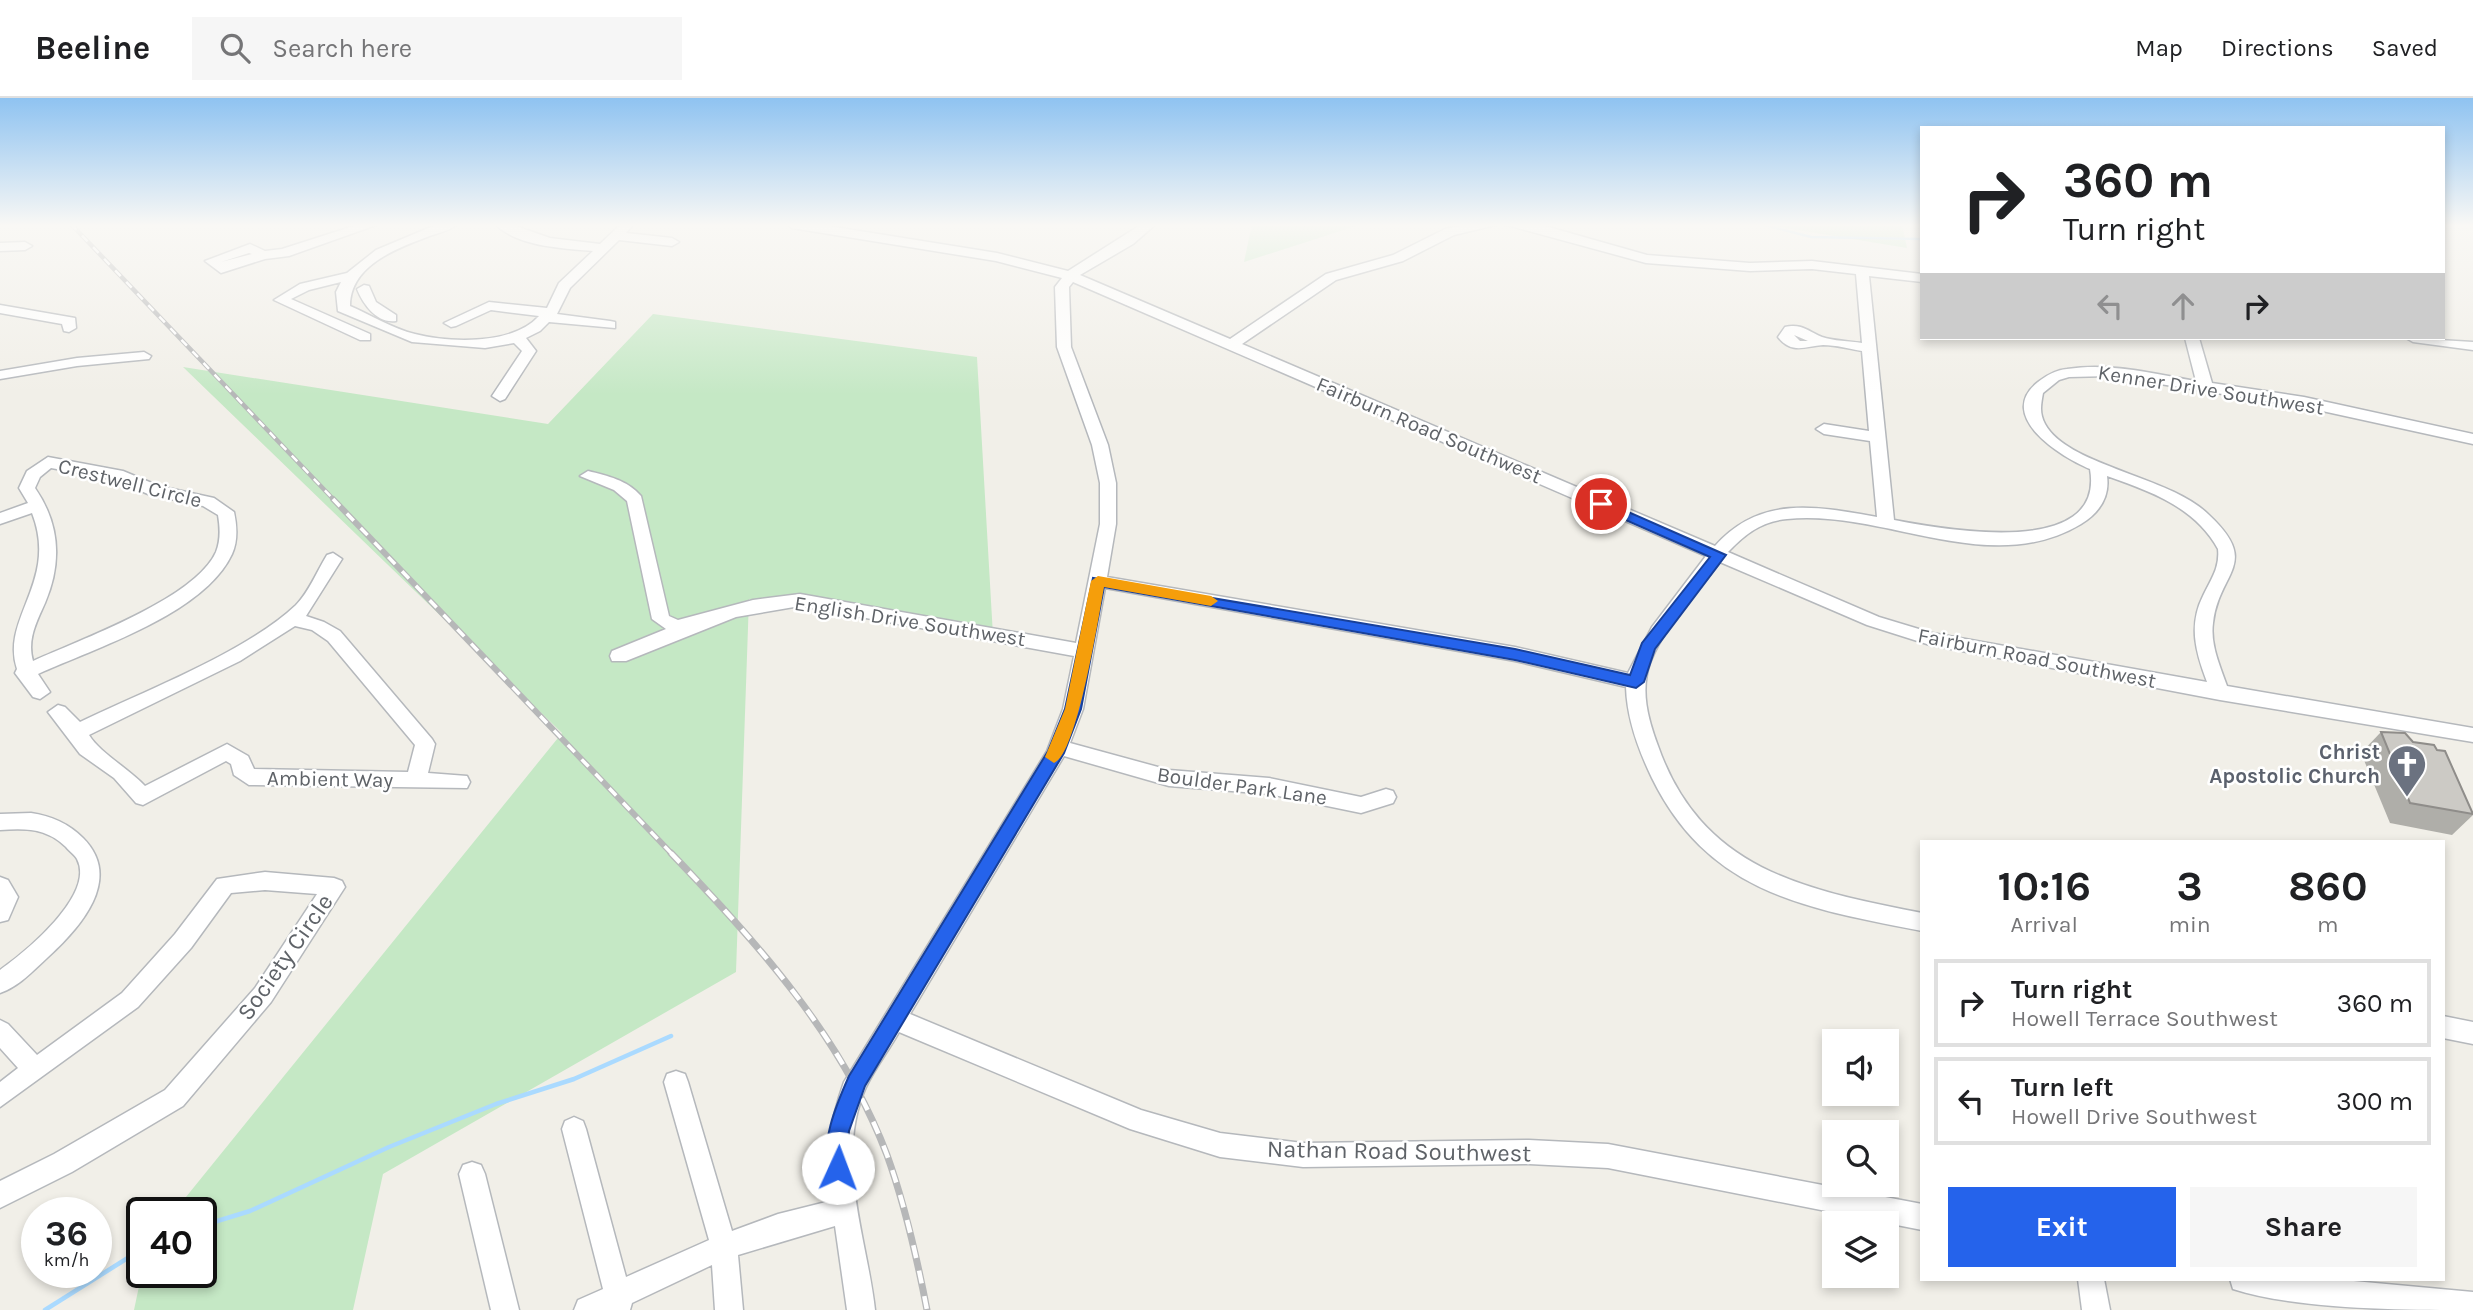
<!DOCTYPE html>
<style>
:root{--surface:#fff;--page:#f6f6f6;--text:#202124;--muted:#757577;--line:#e0e0e0;--accent:#2563eb}
body{margin:0;font-family:Karla,sans-serif;background:var(--page);color:var(--text);height:100vh;display:flex;flex-direction:column;font-size:26px;white-space:nowrap}
*{box-sizing:border-box;margin:0}
p{font-size:23px;color:var(--muted)}
.icon{flex:none;width:38px;height:38px;fill:none;stroke:currentColor;stroke-width:2;stroke-linecap:round;stroke-linejoin:round}
.map{position:relative;flex:1;overflow:hidden}
.details{position:absolute;left:1920px;top:742px;width:525px;height:441px;display:flex;flex-direction:column;background:var(--surface);border-radius:0px;box-shadow:0 4px 10px #0003}
.details>*{flex:none}
.hud{position:absolute;left:1920px;top:28px;width:525px;height:214px;border-radius:0px;box-shadow:0 4px 10px #0003;background:#fff;color:var(--text);overflow:hidden}
.controls{position:absolute;left:1822px;top:931px;display:grid;gap:14px}
.controls a{display:grid;place-items:center;width:77px;height:77px;border-radius:0px;background:var(--surface);box-shadow:0 4px 10px #0003;font-size:35px}
.speed{position:absolute;left:21px;top:1099px;display:flex;gap:14px;font-size:35px;font-weight:700;text-align:center}
.speed>*{display:grid;place-content:center;width:91px;height:91px;border-radius:50%;background:var(--surface);box-shadow:0 4px 10px #0003;line-height:1}
.speed small{font-size:18px;font-weight:400}
.speed .limit{border:4px solid #111;border-radius:10px;background:#fff;color:#111}
.pin{position:absolute;display:grid;place-items:center;width:60px;height:60px;color:#fff;margin:-30px;border:4px solid #fff;border-radius:50%;box-shadow:0 2px 7px #0007}
.me{position:absolute;width:77px;margin:-38px;rotate:2deg;stroke-linejoin:round;filter:drop-shadow(0 0 5px #0008)}
.turn{display:flex;align-items:center;gap:24px;height:147px;padding:0 28px;font-size:32px}
.turn .icon{width:91px;height:91px;stroke-width:2.5}
.turn b{display:block;font-size:49px;line-height:60px}
.lanes{display:flex;align-items:center;height:66px;padding:0 28px;background:#0003;justify-content:center;gap:35px;direction:ltr}
.lanes .off{opacity:.35}
.eta{display:flex;justify-content:space-evenly;align-items:center;height:119px;text-align:center}
.eta b{font-size:42px;font-weight:700;line-height:49px}
.button{display:flex;gap:14px;margin-top:auto;padding:14px 28px}
.button a{flex:1;height:80px;border-radius:0px;background:var(--accent);color:#fff;font-size:28px;font-weight:700;line-height:80px;text-align:center}
.button a+a{background:var(--page);color:var(--text)}
ul{padding:0;list-style:none}
li{display:flex;align-items:center;gap:21px;height:88px;margin:0 14px 10px;padding:0 14px;border:4px solid var(--line);border-radius:0px}
li div{flex:1}
li b{display:block;font-size:26px}
li em{font-style:normal}
header{display:flex;align-items:center;gap:42px;box-sizing:border-box;height:98px;padding:0 35px;background:var(--surface);border-bottom:2px solid var(--line)}
header strong{font-size:33px}
nav{display:flex;gap:38px;margin-inline-start:auto;font-size:24px}
.search{width:490px;height:63px;background:var(--page);display:flex;align-items:center;gap:18px;box-sizing:border-box;padding:0 24px;border-radius:0px;color:var(--muted);font-size:26px}
.map>svg:first-child{display:block}
.green{fill:#c5e8c5}
.lines{fill:none;stroke-linecap:round;stroke-linejoin:round}
.stream-far1{stroke:#aadaff;stroke-width:2.5}
.stream{stroke:#aadaff;stroke-width:4.5}
.minor-casing{stroke:#b5b8bc;stroke-width:3}
.minor{fill:#fff;fill-rule:evenodd}
.rail-far2-casing{stroke:#b6b7b8;stroke-width:4.5}
.rail-far1-casing{stroke:#b6b7b8;stroke-width:6}
.rail-casing{stroke:#b6b7b8;stroke-width:7}
.rail-far2{stroke:#fff;stroke-width:2.5;stroke-dasharray:8;stroke-linecap:butt}
.rail-far1{stroke:#fff;stroke-width:3.5;stroke-dasharray:10;stroke-linecap:butt}
.rail{stroke:#fff;stroke-width:4.5;stroke-dasharray:13;stroke-linecap:butt}
.wall{fill:#afaea9}
.building{fill:#cccac5;stroke:#8f8d8a;stroke-width:2}
.route{fill:#2563eb;stroke:#184099;stroke-width:2}
.slow{fill:#f59e0b}
.labels{text-anchor:middle;stroke-width:5;stroke-linejoin:round;paint-order:stroke}
.street-label{font-size:21px;fill:#5f6368;stroke:#fff}
.worship-label{font-size:21px;font-weight:bold;fill:#5b616d;stroke:#fff;text-anchor:end}
.near-street-label{font-size:24px;fill:#5f6368;stroke:#fff}
</style>
<header>
<strong>Beeline</strong>
<div class="search"><svg class="icon" aria-label="search" viewBox="0 0 24 24"><circle cx="10" cy="10" r="6"/><path d="M15 15l6 6"/></svg>Search here</div>
<nav><a>Map</a><a>Directions</a><a>Saved</a></nav>
</header>
<div class="map">
<svg width="2473" height="1212" viewBox="0 0 2473 1212">
<rect width="100%" height="100%" fill="#f1efe8"/>
<g class="green">
<path d="M1252,126H1362L1244,164Z"/>
<path d="M1762,126H1902L1907,150Z"/>
<path d="M653,216L977,259L993,538L785,502L749,501L736,874L383,1076L353,1212H134L142,1174H201V1115H173L562,635L183,269L548,326Z"/>
</g>
<g class="lines">
<path class="stream-far1" d="M1761,126L1811,139L1922,141"/>
<g class="stream">
<path d="M201,1128L250,1113L389,1049L496,1006L574,981L671,938"/>
<path d="M45,1212L142,1151"/>
</g>
<g class="minor-casing">
<g id="minor">
<path d="M360,126H379L289,158L265,161L221,175L205,163L250,146L265,153L282,151ZM249,155L252,156L221,164Z"/>
<path d="M438,126H457C450,133 437,135 427,139C395,151 350,168 350,208C371,217 393,231 415,236C451,245 513,247 539,218L491,212L456,228L451,229L444,225L489,204L547,210L559,185L593,153C562,150 518,149 495,126H510L550,140L600,146L621,126H634L626,135L672,140L679,144L672,148L619,142L570,190L557,216L610,223L615,224V230L549,224L540,233L526,240L536,253L505,301L500,303L492,298L522,253L514,245L485,250L412,244L338,213L336,194L341,184L309,192L291,201L370,236V242H360L274,202L300,186L347,175L376,152Z"/>
<path d="M786,126H816L997,155L1068,173L1142,126H1156L1133,146L1080,177L1230,241L1326,176L1393,157L1445,131L1472,126H1500L1454,137L1403,163L1336,182L1242,246L1715,448C1760,397 1816,408 1877,419L1870,343L1824,336L1816,331L1824,326L1869,333L1862,253C1850,251 1836,247 1823,247C1806,248 1792,257 1778,239L1785,229C1801,225 1808,233 1822,239C1833,243 1850,243 1862,245L1856,176L1812,171L1750,173L1646,165L1503,126L1545,128L1647,157L1750,165L1812,163L1922,176V184L1869,178L1894,422C1942,431 2106,462 2090,371C2061,359 1995,318 2038,284C2047,277 2056,272 2067,271C2110,264 2155,276 2196,283L2185,240H2199L2212,285L2304,299L2473,336V346L2304,309L2110,278L2069,279L2059,282L2043,295C2041,306 2039,315 2045,326C2068,368 2169,378 2208,416C2262,466 2219,473 2213,525C2210,546 2220,568 2227,588L2473,630V644L2220,602L1930,547L1867,527L1720,464C1697,495 1664,528 1650,565C1640,593 1648,621 1658,648C1702,773 1806,792 1922,815V833C1806,810 1709,796 1652,680C1638,651 1627,621 1626,589L1515,563L1105,490L1083,611L1070,645L1169,672L1269,680L1361,699L1386,691L1393,693L1396,699L1393,705L1361,715L1269,696L1169,688L1064,658L910,916L1141,1012L1220,1035L1303,1045L1529,1042L1608,1046L1922,1106V1132L1608,1070L1529,1066L1303,1069L1220,1059L1130,1031L899,934C889,952 875,970 866,989C834,1061 867,1139 875,1212H847L835,1128L738,1157L743,1212H715L712,1167L632,1205L630,1212H574L578,1202L603,1191L562,1031L565,1023L574,1019L583,1023L586,1031L626,1179L709,1142L664,984L667,976L676,973L685,976L688,984L732,1133L778,1116L830,1103C823,1061 830,1024 844,984L1047,653L1063,611L1074,558L800,508L736,519L626,563H612L610,558L612,553L666,531L652,521L627,403L614,392L580,378L588,373C608,378 627,382 641,398L669,518L678,522L753,502L800,496L1076,545L1100,426V385L1092,347L1057,249L1055,189L1062,180L996,163L792,130ZM1073,184L1706,458L1652,529L1628,575L1515,549L1107,479L1116,426V385L1108,347L1071,249L1069,189ZM1794,237L1808,243H1800ZM2107,378C2150,393 2195,409 2218,451C2220,470 2211,481 2203,498C2188,528 2196,555 2207,584L1932,535L1879,519L1728,454C1745,436 1762,423 1787,421C1884,411 1990,481 2081,426C2099,415 2110,399 2107,378Z"/>
<path d="M0,145L25,144L32,148L25,152L0,153Z"/>
<path d="M364,187L369,188L376,204L396,217V223C377,226 363,206 357,191Z"/>
<path d="M0,207L75,220L76,230L69,234L64,233L62,226L0,215Z"/>
<path d="M2406,240L2473,244V252L2413,244Z"/>
<path d="M144,254L151,258L149,261L77,268L0,281V273L77,260Z"/>
<path d="M48,359L123,373L159,388L214,400L234,414C237,428 238,443 232,456C204,516 95,550 38,576L50,594L40,601L33,599L15,575L17,571C0,520 59,484 32,415L0,426V415L28,405L19,390L27,373ZM51,370L113,381L148,396L203,408L218,417C220,429 221,442 216,454C195,501 79,542 33,563C27,542 36,525 45,505C62,465 60,426 35,390L40,379Z"/>
<path d="M333,455L342,461L306,518L324,524L340,533L432,641L435,646L428,675L467,678L470,684L467,690L249,687L234,677L231,666L226,663L143,707L136,705L114,680L80,656L48,614L58,607L65,609L80,624C144,593 245,555 296,507C309,494 317,473 327,457ZM295,528L312,532L328,543L415,647L408,674L254,671L248,658L227,646L145,688C129,671 99,654 89,637L240,563Z"/>
<path d="M31,715C51,718 68,725 83,740C124,781 80,830 47,860C33,873 18,889 0,895V872C24,855 96,797 77,761C75,757 69,753 66,749C47,730 25,730 0,732V716Z"/>
<path d="M265,774L334,780L342,783L345,789L271,904L183,1008L72,1074L0,1110V1083L54,1056L165,992L255,890L317,796L265,792L231,795L191,850L138,909L0,1009V984L18,970L0,950V922L8,926L37,957L122,895L175,836L217,781Z"/>
<path d="M0,779L8,782L18,799L8,822L0,824Z"/>
<path d="M2443,918L2473,924V946L2443,940Z"/>
<path d="M472,1064L481,1067L485,1076L519,1212H491L459,1076L463,1067Z"/>
<path d="M2078,1181H2104L2110,1212H2082Z"/>
<path d="M2230,1181H2332L2473,1194V1212C2402,1212 2299,1212 2233,1191Z"/>
</g>
</g>
<use href="#minor" class="minor"/>
<g class="rail-far2-casing">
<path id="rail-far2" d="M71,126L335,403"/>
</g>
<g class="rail-far1-casing">
<path id="rail-far1" d="M333,401L673,757"/>
</g>
<g class="rail-casing">
<path id="rail" d="M671,755C758,846 842,938 887,1057C905,1107 917,1160 927,1212"/>
</g>
<use href="#rail-far2" class="rail-far2"/>
<use href="#rail-far1" class="rail-far1"/>
<use href="#rail" class="rail"/>
</g>
<path class="wall" d="M2381,634L2437,652L2473,715V717L2452,737L2390,725L2361,655Z"/>
<path class="building" d="M2381,634L2405,635L2413,644L2434,647L2437,652L2445,653L2473,716L2410,705Z"/>
<linearGradient id="sky" x2="0" y2="1"><stop stop-color="#8fc3f1"/><stop offset="0.43" stop-color="#f9f8f5"/><stop offset="1" stop-color="#f9f8f5" stop-opacity="0"/></linearGradient>
<rect width="2473" height="296" fill="url(#sky)"/>
<path class="route" d="M1601,402L1726,457L1655,551L1644,584L1636,590L1515,562L1104,489L1081,611L1064,655L865,988L849,1033L846,1077L838,1080L831,1077C818,1048 837,1005 849,978L1048,653L1065,611L1093,480L1515,551L1630,577L1642,545L1710,459L1596,409L1594,406Z"/>
<path class="slow" d="M1098,478L1211,498L1218,503L1211,508L1104,489C1099,517 1077,657 1054,665L1045,659L1065,611L1091,483Z"/>
<defs>
<g id="church-pin" transform="scale(2.0125)"><path d="M0 17L-7.5 6A9.5 9.5 0 1 1 7.5 6Z" fill="#6b7280" stroke="#fff"/><path d="M-1.2-6h2.4v3.5h3.3v2.4h-3.3V6h-2.4V-.1h-3.3v-2.4h3.3Z" fill="#fff"/></g>
</defs>
<g fill-rule="evenodd">
<use href="#church-pin" x="2407" y="666"/>
</g>
<g class="labels">
<g class="street-label">
<text transform="translate(2211 292) rotate(9)" y="7">Kenner Drive Southwest</text>
<text transform="translate(1429 332) rotate(23)" y="7">Fairburn Road Southwest</text>
<text transform="translate(130 385) rotate(14)" y="7">Crestwell Circle</text>
<text transform="translate(910 523) rotate(9)" y="7">English Drive Southwest</text>
<text transform="translate(2037 560) rotate(11)" y="7">Fairburn Road Southwest</text>
<text transform="translate(330 681) rotate(1)" y="7">Ambient Way</text>
<text transform="translate(1242 688) rotate(8)" y="7">Boulder Park Lane</text>
</g>
<g class="worship-label">
<text x="2380" y="661">Christ<tspan x="2380" dy="24">Apostolic Church</tspan></text>
</g>
<g class="near-street-label">
<text transform="translate(285 859) rotate(-55)" y="8">Society Circle</text>
<text transform="translate(1399 1053) rotate(1)" y="8">Nathan Road Southwest</text>
</g>
</g>
</svg>
<div class="controls">
<a><svg class="icon" aria-label="sound" viewBox="0 0 24 24"><path d="M4 9h4l5-4v14l-5-4H4zM17 9q2 3 0 6"/></svg></a>
<a><svg class="icon" aria-label="search" viewBox="0 0 24 24"><circle cx="10" cy="10" r="6"/><path d="M15 15l6 6"/></svg></a>
<a><svg class="icon" aria-label="layers" viewBox="0 0 24 24"><path d="M12 4l9 5-9 5-9-5zM3 14l9 5 9-5"/></svg></a>
</div>
<div class="speed"><div>36<small>km/h</small></div><div class="limit">40</div></div>
<div class="pin" style="left:1601px;top:406px;background:#d93025"><svg class="icon" aria-label="arrive" viewBox="0 0 24 24"><path d="M6 21V4h12l-3 4 3 4H6"/></svg></div>
<svg class="me" style="left:838px;top:1070px" viewBox="-20 -20 40 40"><circle r="19" fill="#fff"/><path d="M0-13L10 11 0 6-10 11z" fill="#2563eb"/></svg>
<div class="hud">
<div class="turn"><svg class="icon" aria-label="right" viewBox="0 0 24 24"><path d="M7 20v-9h11M14 6l5 5-5 5"/></svg><div><b>360 m</b>Turn right</div></div>
<div class="lanes"><svg class="icon off" aria-label="left" viewBox="0 0 24 24"><path d="M17 20v-9H6M10 6l-5 5 5 5"/></svg><svg class="icon off" aria-label="ahead" viewBox="0 0 24 24"><path d="M12 20V5M6 11l6-6 6 6"/></svg><svg class="icon" aria-label="right" viewBox="0 0 24 24"><path d="M7 20v-9h11M14 6l5 5-5 5"/></svg></div>
</div>
<section class="details">
<div class="eta">
<div><b>10:16</b><p>Arrival</p></div>
<div><b>3</b><p>min</p></div>
<div><b>860</b><p>m</p></div>
</div>
<ul>
<li><svg class="icon" aria-label="right" viewBox="0 0 24 24"><path d="M7 20v-9h11M14 6l5 5-5 5"/></svg><div><b>Turn right</b><p>Howell Terrace Southwest</p></div><em>360 m</em></li>
<li><svg class="icon" aria-label="left" viewBox="0 0 24 24"><path d="M17 20v-9H6M10 6l-5 5 5 5"/></svg><div><b>Turn left</b><p>Howell Drive Southwest</p></div><em>300 m</em></li>
</ul>
<div class="button"><a>Exit</a><a>Share</a></div>
</section>
</div>
